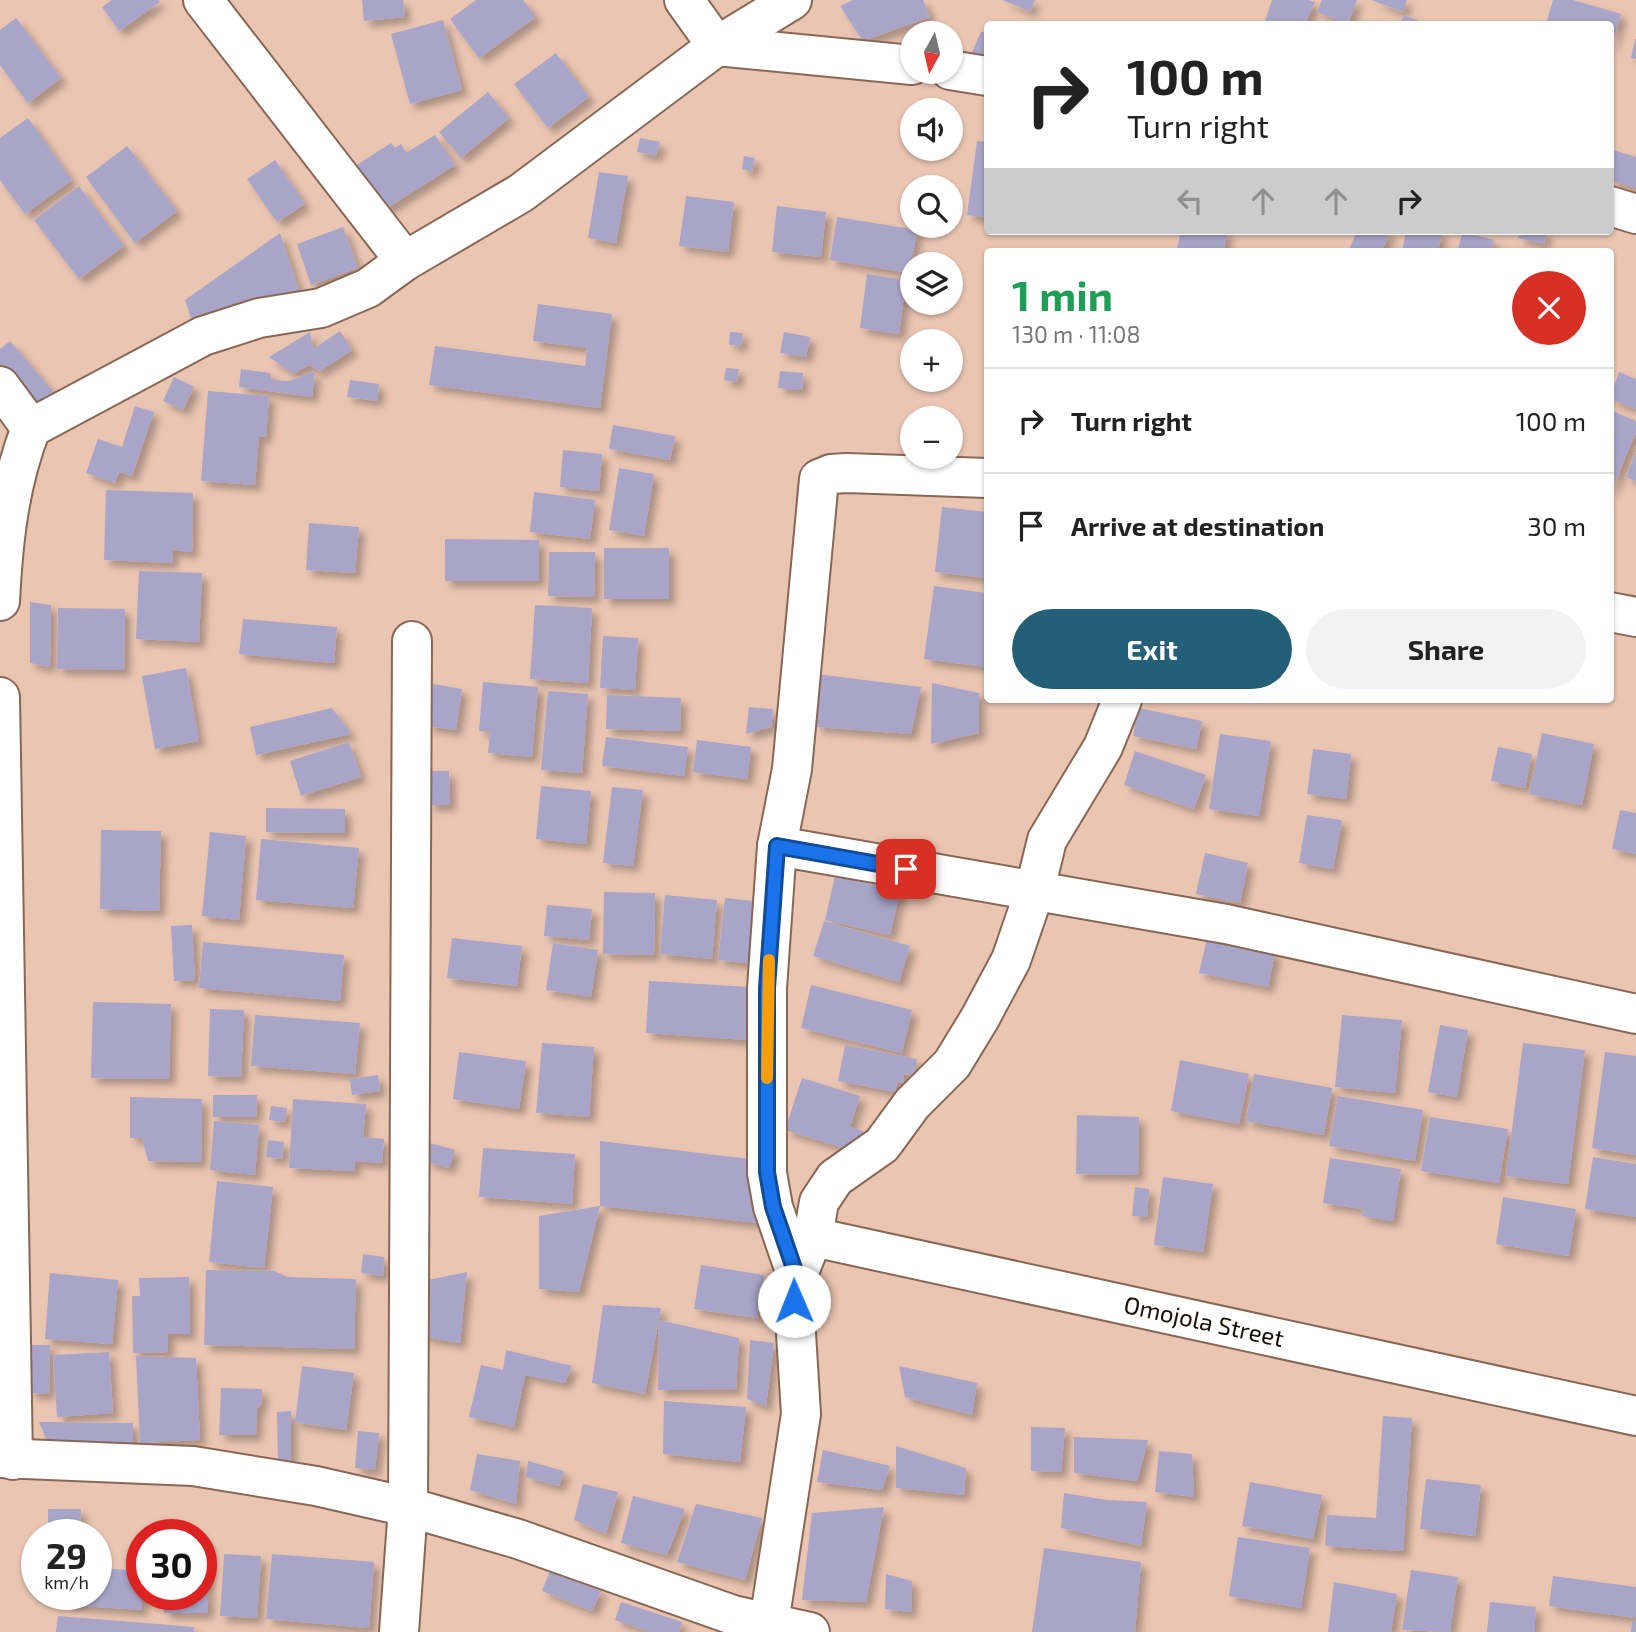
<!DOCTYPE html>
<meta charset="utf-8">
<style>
:root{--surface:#fff;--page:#f2f2f2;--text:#222;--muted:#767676;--line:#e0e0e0;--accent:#235f77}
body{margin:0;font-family:"Exo 2",sans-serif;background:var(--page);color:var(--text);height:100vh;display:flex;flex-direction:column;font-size:26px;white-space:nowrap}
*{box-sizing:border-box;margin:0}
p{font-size:23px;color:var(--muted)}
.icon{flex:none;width:38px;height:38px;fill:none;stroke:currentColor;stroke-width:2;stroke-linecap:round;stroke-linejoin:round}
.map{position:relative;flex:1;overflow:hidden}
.details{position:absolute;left:984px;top:248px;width:630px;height:455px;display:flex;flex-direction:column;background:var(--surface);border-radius:7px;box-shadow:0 2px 5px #0004}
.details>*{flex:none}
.guide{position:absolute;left:984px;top:21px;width:630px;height:214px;border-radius:7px;box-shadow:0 2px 5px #0004;background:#fff;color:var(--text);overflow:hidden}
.needle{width:46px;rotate:188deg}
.fabs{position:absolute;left:900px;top:21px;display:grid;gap:14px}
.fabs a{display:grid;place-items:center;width:63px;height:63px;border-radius:50%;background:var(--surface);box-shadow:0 2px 5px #0004;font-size:35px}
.speed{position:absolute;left:21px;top:1519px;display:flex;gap:14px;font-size:35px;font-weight:700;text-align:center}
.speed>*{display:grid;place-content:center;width:91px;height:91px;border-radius:50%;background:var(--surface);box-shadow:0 2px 5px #0004;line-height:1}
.speed small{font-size:18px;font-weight:400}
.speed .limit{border:10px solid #d22;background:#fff;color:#111}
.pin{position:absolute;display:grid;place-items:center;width:60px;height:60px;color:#fff;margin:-30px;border-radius:14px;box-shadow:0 4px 10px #0006}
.me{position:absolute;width:77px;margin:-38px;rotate:359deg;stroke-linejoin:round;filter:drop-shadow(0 0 5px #0008)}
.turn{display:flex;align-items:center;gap:24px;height:147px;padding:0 28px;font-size:32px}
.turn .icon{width:91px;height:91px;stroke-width:2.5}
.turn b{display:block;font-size:49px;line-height:60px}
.lanes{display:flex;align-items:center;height:66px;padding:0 28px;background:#0003;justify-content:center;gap:35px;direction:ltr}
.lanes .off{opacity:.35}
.round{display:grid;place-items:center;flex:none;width:74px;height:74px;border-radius:37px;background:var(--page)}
.headline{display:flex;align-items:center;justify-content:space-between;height:119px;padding:0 28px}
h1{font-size:42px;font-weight:700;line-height:52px;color:#1e9e55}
.cta{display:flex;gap:14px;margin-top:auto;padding:14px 28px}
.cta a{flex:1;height:80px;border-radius:42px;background:var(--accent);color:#fff;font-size:28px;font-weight:700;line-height:80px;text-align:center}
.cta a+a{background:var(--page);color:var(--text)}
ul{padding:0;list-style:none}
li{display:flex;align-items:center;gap:21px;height:105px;padding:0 28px;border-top:2px solid var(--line)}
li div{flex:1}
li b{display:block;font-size:26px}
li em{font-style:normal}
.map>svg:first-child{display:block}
.building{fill:#a8a5c8;filter:url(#shadow)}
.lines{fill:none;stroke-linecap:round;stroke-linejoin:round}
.street-casing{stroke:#886755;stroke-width:42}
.street{stroke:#fff;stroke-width:38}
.route-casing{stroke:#114b97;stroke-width:18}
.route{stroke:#1a73e8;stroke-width:12}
.slow{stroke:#f59e0b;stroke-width:12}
.labels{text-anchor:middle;stroke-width:5;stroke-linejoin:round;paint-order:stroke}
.street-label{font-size:24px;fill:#180c06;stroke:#f8d2be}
</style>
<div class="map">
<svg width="1636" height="1632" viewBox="0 0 1636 1632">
<defs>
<filter id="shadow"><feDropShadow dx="6" dy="6" stdDeviation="3.5" flood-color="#0004"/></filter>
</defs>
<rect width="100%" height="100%" fill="#eac5b2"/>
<g class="building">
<path d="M112,0H159L160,2L119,31L102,7Z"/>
<path d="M362,0H403L405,17L364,21Z"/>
<path d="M476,0H523L536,17L479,58L450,19Z"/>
<path d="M853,0H923L930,17L863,41L840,6Z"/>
<path d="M1002,0H1035L1030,11Z"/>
<path d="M1272,0H1308L1315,2L1305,24H1264Z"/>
<path d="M1322,0H1357L1348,24L1317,12Z"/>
<path d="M1371,0H1407L1403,12Z"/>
<path d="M1553,0H1573L1621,14L1611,49L1610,24H1546Z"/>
<path d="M1404,15L1426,24H1400Z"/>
<path d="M16,18L61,78L28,103L0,65V30Z"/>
<path d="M443,20L462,90L410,104L391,34Z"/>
<path d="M981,32H987V57L972,52Z"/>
<path d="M1635,39H1636V59L1631,58Z"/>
<path d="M556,53L589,97L548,128L514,84Z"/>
<path d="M488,92L509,118L461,158L439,132Z"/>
<path d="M28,118L72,180L25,214L0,180V138Z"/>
<path d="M435,135L455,165L381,212L352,168L391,143L395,148L401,144L406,153Z"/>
<path d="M640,138L660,142L656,156L637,152Z"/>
<path d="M977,141L987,142V218L967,215Z"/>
<path d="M127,146L177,211L135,243L86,177Z"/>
<path d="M1610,149L1636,157V188L1610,180Z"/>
<path d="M744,156L755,158L752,172L742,169Z"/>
<path d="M275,160L305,204L277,222L247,179Z"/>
<path d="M599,172L628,176L616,243L588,238Z"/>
<path d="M79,186L124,246L79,279L34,220Z"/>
<path d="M686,196L734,202L728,252L679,246Z"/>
<path d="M777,206L826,212L821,257L772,252Z"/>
<path d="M837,217L917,230L910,273L830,260Z"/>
<path d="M343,227L358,268L311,285L297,244Z"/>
<path d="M1181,231H1228L1223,252H1176Z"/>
<path d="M1357,231H1391L1381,252H1348Z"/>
<path d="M1406,231H1442L1438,252H1402Z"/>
<path d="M1520,231H1547L1544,244L1518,238Z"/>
<path d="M1463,232L1494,240L1491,252H1457Z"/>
<path d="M280,233L300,293L195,329L185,300Z"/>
<path d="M867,274L906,280L899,334L860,328Z"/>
<path d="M538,304L612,314L600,408L429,385L435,346L585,366L587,348L533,341Z"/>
<path d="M340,331L352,350L320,371L309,365L293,374L269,357L310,332L313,349Z"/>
<path d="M730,332L743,333L741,346L729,345Z"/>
<path d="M784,332L810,337L806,357L780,353Z"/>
<path d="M10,341L57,396L39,411L0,365V349Z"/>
<path d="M726,368L739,369L737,382L724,380Z"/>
<path d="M241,369L270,373L272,380L289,381L315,371L312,397L239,387Z"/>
<path d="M780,371L803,373L802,390L778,388Z"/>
<path d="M1619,372L1636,379V409L1610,399Z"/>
<path d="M174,377L194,387L183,410L163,401Z"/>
<path d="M350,380L379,384L377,401L347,397Z"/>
<path d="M208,391L269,396L266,437L259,436L255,485L201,481Z"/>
<path d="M135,406L154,412L132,476L119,472L115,483L86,473L98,439L122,447Z"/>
<path d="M1610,410L1636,421V432L1610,494Z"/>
<path d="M613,425L675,436L670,460L609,449Z"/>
<path d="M563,450L602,454L599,491L560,487Z"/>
<path d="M1636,452V481L1626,477Z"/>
<path d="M619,468L654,474L644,536L609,530Z"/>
<path d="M106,490L193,493L192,552L173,550L172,563L104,560Z"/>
<path d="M534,492L595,500L590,539L530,532Z"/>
<path d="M942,507L987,512V578L935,572Z"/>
<path d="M309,523L359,527L355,573L306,570Z"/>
<path d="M445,539L539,540V581H445Z"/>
<rect x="604" y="548" width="65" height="51"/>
<path d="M549,552H595L594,597L548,596Z"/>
<path d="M139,571L202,573L199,642L136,639Z"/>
<path d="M934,586L987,593V667L924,659Z"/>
<path d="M30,602L51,605L50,667L30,663Z"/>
<path d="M535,605L592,608L588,683L530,679Z"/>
<path d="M58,608L125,609L124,670L57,669Z"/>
<path d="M243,619L337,627L334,663L239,654Z"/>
<path d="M603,636L638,638L635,690L600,688Z"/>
<path d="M186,668L199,741L155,749L142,676Z"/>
<path d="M816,674L921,687L911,734L816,727Z"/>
<path d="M483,682L538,687L532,757L488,753L490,731H479Z"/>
<path d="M932,683L979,693V733L931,744Z"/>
<path d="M433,684L462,689L456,730L427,726Z"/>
<path d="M548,691L588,694L582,773L541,770Z"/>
<path d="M607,695L681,698L680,731L606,729Z"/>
<path d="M749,707L773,709L771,727L746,734Z"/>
<path d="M332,708L351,734L256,755L250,727Z"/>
<path d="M1138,708L1202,721L1196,749L1133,736Z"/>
<path d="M1542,733L1594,744L1582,805L1529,794Z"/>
<path d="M1220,734L1271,741L1259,816L1209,809Z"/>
<path d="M606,737L688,747L684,776L602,766Z"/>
<path d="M697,740L751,747L747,779L693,772Z"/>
<path d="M349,742L361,777L301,796L290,761Z"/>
<path d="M1498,747L1532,754L1525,788L1491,781Z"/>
<path d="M1313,749L1351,754L1346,799L1307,794Z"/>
<path d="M1135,751L1206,775L1194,809L1124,785Z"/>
<path d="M428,771H449L450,805H429Z"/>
<path d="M541,786L591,791L586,844L536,839Z"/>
<path d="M612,787L643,790L633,866L603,863Z"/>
<path d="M266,808L345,809V833L266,832Z"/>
<path d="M1620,810L1636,813V854L1612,849Z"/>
<path d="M1307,815L1342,820L1333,869L1299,863Z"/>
<path d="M101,830L161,831L159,911L100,909Z"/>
<path d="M210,832L246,836L239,920L202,916Z"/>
<path d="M261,839L359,848L353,908L256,900Z"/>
<path d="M1205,853L1248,863L1240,903L1196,894Z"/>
<path d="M835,876L900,891L890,935L825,920Z"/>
<path d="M604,892L655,893L654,955L603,954Z"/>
<path d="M665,895L717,900L712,959L660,954Z"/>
<path d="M725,898L762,902L755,964L718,960Z"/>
<path d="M547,905L592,909L589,940L544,936Z"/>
<path d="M824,921L910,946L899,982L813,956Z"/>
<path d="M192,925L195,980L174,981L171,926Z"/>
<path d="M452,938L522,946L517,986L447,978Z"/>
<path d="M1207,938L1275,952L1268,987L1199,973Z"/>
<path d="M203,942L344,955L340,1001L199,988Z"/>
<path d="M553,943L598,950L591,997L546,990Z"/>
<path d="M649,981L750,987L747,1040L646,1033Z"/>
<path d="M811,985L912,1010L902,1053L801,1028Z"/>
<path d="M93,1002L171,1004L169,1079L91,1078Z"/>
<path d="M210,1009L244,1010L241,1077L208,1076Z"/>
<path d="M255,1015L360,1023L355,1074L251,1066Z"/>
<path d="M1342,1015L1402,1020L1395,1093L1335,1087Z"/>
<path d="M1440,1025L1468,1030L1457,1097L1428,1092Z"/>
<path d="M542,1043L594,1047L589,1117L536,1113Z"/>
<path d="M1523,1043L1585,1050L1568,1184L1506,1176Z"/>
<path d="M845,1045L917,1059L914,1076L904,1074L903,1083L897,1082L895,1092L838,1081Z"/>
<path d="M459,1052L526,1061L519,1109L453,1099Z"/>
<path d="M1605,1052L1636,1056V1155L1592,1148Z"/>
<path d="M1180,1060L1249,1074L1239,1124L1171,1111Z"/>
<path d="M1254,1074L1332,1088L1324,1135L1246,1121Z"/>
<path d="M378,1075L380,1091L352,1095L350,1079Z"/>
<path d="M802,1078L860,1096L850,1127L863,1131L857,1152L785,1130Z"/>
<path d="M213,1095H257L256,1117H213Z"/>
<path d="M1338,1096L1423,1110L1415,1161L1329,1146Z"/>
<path d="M130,1097L202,1099L201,1162L148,1161L142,1138H130Z"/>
<path d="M293,1099L366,1104L363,1137L384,1139L382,1163L355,1161L354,1171L289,1168Z"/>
<path d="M271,1106L287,1108L285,1122L269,1120Z"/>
<path d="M1077,1115L1139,1117L1138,1175L1076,1174Z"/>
<path d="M1430,1117L1508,1129L1499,1183L1421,1171Z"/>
<path d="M214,1121L259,1125L255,1175L210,1170Z"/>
<path d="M268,1140L284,1142L282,1159L266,1157Z"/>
<path d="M600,1141L749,1159L760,1223L600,1206Z"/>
<path d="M430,1143L455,1150L449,1168L425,1161Z"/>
<path d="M483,1148L575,1154L572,1204L479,1197Z"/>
<path d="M1593,1157L1636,1164V1217L1585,1209Z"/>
<path d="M1330,1158L1401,1169L1393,1221L1362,1216L1363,1209L1323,1203Z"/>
<path d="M1163,1177L1213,1184L1203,1252L1154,1245Z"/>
<path d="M217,1181L273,1187L264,1268L209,1262Z"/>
<path d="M1135,1187L1149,1189L1147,1217L1132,1216Z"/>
<path d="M1503,1197L1576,1209L1569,1256L1496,1244Z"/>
<path d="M600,1206L579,1292L539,1289V1216Z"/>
<path d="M363,1254L384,1257L383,1276L361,1273Z"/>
<path d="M701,1265L764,1275L757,1318L694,1309Z"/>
<path d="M206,1270L274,1271L288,1277L356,1279L354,1349L204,1345Z"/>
<path d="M467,1272L460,1343L421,1336L423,1281Z"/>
<path d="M50,1273L118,1280L112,1344L45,1339Z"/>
<path d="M189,1277L190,1334H168V1352L133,1353L132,1296H140L139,1278Z"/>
<path d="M603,1305L661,1308L645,1394L592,1383Z"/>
<path d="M659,1320L739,1338L736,1389L658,1390Z"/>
<path d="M750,1340L774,1343L766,1406L747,1399Z"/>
<path d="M30,1345H50L49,1394L29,1393Z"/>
<path d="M506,1350L572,1366L565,1383L525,1375L514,1427L469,1417L481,1365L503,1370Z"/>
<path d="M109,1352L113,1413L57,1417L53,1355Z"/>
<path d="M136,1356L196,1358L200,1440L140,1443Z"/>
<path d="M302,1366L354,1373L346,1430L295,1422Z"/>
<path d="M899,1366L977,1383L972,1415L905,1397Z"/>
<path d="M221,1388L262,1389L261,1405L257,1409L256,1435H219Z"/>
<path d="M664,1401L746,1407L740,1462L663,1454Z"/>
<path d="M291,1411V1460L278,1461L277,1412Z"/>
<path d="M1383,1416L1412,1418L1403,1551L1325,1546L1327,1515L1376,1518Z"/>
<path d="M39,1422L133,1423V1448L50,1447Z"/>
<path d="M1031,1427L1065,1428L1061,1472L1031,1471Z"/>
<path d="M358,1431L379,1433L375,1470L355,1468Z"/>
<path d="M1074,1437L1148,1440L1137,1481L1074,1473Z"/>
<path d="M896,1446L966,1468L964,1495L896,1488Z"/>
<path d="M823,1450L890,1466L882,1490L817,1482Z"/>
<path d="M1159,1451L1192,1454L1194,1497L1155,1492Z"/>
<path d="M477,1454L520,1461L516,1504L470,1490Z"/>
<path d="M528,1461L564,1471L559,1486L526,1477Z"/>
<path d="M1426,1479L1481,1485L1475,1536L1420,1529Z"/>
<path d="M1250,1482L1322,1495L1313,1539L1242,1526Z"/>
<path d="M583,1484L618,1492L606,1534L574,1520Z"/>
<path d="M1064,1493L1107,1500L1147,1502L1141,1546L1061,1528Z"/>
<path d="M633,1496L685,1509L667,1555L621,1543Z"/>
<path d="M696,1504L762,1518L745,1580L677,1562Z"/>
<path d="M884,1507L866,1602L802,1600L812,1513Z"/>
<path d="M48,1509H81L80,1528L48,1527Z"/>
<path d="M1238,1537L1310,1548L1301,1608L1229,1596Z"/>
<path d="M201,1540H208V1613H164V1594H201Z"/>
<path d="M1044,1548L1141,1562L1135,1632H1032Z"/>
<path d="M224,1554L261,1556L257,1618L220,1616Z"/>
<path d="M272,1554L374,1562L369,1628L266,1619Z"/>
<path d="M96,1568L142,1571V1610L68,1605V1594H96Z"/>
<path d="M1411,1570L1458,1577L1450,1632L1402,1630Z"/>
<path d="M550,1571L601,1591L592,1611L542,1591Z"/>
<path d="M886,1574L912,1581L911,1612L885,1609Z"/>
<path d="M1553,1576L1636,1587V1618L1549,1606Z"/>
<path d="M1334,1582L1397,1594L1391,1632H1328Z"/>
<path d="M621,1602L682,1622L679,1632H650L615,1620Z"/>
<path d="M1490,1602L1536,1607L1534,1632H1487Z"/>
<path d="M58,1616L194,1627V1632H56Z"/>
<path d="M1632,1621H1636V1632H1631Z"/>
</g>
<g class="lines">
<g class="street-casing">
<g id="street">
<path d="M203,0L405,261"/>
<path d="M684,0L717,46L912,65"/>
<path d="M950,70L987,76"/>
<path d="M1610,206L1636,214"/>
<path d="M0,386L31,428"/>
<path d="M0,601C3,542 9,484 31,428L203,336L259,318L321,308L368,288L405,261L521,193L717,46L792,0"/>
<path d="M1610,612L1636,617"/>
<path d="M0,697L13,1460"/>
<path d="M777,846L1226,924L1636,1014"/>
<path d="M813,1237L819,1202L835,1178L882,1145L912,1104L952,1064L980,1018L1011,960L1034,893L1047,840L1103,747L1122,700"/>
<path id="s1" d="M797,1277L813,1237L1636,1416"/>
<path d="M0,1458L193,1466L316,1486L408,1507L518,1539L733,1615L810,1632"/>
<path d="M769,1623L801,1414L794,1301L797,1277L773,1207L767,1173V988L777,846L792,769L819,479L831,474L847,473L987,478"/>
<path d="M399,1632L408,1507L412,641"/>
</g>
</g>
<use href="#street" class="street"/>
</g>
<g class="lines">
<g class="route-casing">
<path id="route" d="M794,1301L797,1277L773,1207L767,1172V988L777,846L906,869"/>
</g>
<use href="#route" class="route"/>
<path class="slow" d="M767,1078L769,960"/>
</g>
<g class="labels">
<g class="street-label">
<text dy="8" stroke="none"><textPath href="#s1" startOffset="443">Omojola Street</textPath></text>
</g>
</g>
</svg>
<div class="fabs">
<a><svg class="needle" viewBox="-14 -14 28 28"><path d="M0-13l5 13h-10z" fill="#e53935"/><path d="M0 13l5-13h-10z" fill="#767676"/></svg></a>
<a><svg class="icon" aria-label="sound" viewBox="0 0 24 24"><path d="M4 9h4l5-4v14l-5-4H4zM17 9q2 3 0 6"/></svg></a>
<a><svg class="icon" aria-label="search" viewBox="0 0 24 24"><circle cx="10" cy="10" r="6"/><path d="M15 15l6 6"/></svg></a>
<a><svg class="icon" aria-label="layers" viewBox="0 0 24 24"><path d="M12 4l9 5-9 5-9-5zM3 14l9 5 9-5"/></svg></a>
<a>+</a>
<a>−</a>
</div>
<div class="speed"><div>29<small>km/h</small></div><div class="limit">30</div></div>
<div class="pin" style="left:906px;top:869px;background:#d93025"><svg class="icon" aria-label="arrive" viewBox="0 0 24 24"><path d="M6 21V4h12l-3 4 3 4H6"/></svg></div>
<svg class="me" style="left:794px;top:1301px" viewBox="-20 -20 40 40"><circle r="19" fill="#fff"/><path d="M0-13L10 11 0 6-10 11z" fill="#1a73e8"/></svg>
<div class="guide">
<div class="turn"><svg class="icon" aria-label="right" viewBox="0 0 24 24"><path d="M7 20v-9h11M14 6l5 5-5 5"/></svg><div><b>100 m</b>Turn right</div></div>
<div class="lanes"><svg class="icon off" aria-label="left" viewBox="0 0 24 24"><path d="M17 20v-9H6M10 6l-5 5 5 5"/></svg><svg class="icon off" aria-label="ahead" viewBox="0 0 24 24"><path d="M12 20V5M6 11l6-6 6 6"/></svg><svg class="icon off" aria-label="ahead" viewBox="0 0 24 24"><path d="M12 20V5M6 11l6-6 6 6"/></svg><svg class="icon" aria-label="right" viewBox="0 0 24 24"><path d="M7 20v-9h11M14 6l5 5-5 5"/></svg></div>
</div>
<section class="details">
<div class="headline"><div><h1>1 min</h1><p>130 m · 11:08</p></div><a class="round" style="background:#d93025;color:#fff"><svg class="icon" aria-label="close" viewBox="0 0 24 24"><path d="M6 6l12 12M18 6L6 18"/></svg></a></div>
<ul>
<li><svg class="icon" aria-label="right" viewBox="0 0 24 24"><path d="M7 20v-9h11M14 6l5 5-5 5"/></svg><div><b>Turn right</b></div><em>100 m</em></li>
<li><svg class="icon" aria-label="arrive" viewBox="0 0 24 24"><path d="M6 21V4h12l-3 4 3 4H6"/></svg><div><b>Arrive at destination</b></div><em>30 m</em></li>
</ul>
<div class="cta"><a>Exit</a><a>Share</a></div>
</section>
</div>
